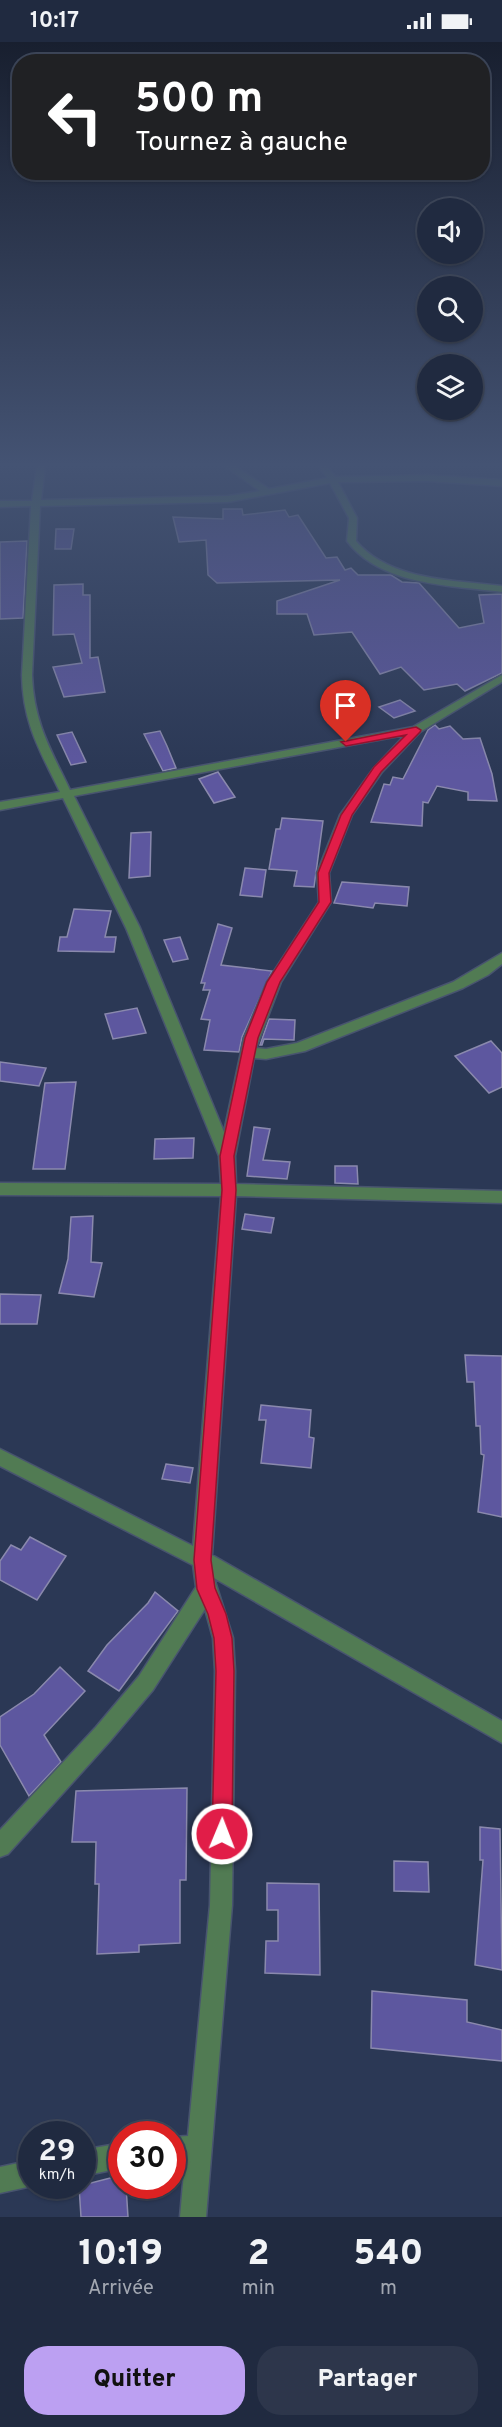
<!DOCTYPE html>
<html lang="fr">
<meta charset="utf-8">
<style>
:root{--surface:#202a40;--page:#2d364b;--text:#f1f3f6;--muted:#a2a7b1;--line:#3d4659;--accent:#bca0f2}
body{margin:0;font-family:Overpass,sans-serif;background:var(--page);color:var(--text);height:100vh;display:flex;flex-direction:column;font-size:22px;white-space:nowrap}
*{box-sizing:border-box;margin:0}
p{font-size:20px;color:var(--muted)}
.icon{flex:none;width:33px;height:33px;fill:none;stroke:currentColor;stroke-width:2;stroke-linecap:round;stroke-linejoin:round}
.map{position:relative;height:2175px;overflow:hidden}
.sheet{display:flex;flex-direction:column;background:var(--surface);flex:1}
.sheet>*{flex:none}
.top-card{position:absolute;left:12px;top:12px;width:478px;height:126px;border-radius:24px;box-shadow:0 2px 4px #0004,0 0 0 2px var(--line);background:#202124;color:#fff;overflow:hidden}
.tools{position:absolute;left:417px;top:156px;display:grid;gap:12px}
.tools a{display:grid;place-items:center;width:66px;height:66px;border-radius:50%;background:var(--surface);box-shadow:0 2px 4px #0004,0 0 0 2px var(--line);font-size:30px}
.speed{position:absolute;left:18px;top:2079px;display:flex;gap:12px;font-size:30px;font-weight:700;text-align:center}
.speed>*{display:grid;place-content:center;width:78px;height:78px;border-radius:50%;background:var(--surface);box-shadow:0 2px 4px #0004,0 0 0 2px var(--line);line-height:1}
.speed small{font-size:15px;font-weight:400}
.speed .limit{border:9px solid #d22;background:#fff;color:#111}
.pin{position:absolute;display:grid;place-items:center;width:51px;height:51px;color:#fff;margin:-62px -26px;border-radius:50% 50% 50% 0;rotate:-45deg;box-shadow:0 0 6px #0007}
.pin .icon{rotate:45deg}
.me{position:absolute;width:66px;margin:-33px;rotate:1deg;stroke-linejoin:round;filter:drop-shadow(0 0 4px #0008)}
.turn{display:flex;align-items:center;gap:21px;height:126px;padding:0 24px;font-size:27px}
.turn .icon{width:78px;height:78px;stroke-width:2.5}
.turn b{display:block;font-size:42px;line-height:51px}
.eta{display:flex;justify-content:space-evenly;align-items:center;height:102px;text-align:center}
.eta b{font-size:36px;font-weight:800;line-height:42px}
.primary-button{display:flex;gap:12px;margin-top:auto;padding:12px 24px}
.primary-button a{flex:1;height:69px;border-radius:24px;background:var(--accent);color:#111;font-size:24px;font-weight:800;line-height:69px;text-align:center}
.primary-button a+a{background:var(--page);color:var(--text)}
.status{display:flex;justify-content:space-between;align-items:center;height:42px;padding:0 30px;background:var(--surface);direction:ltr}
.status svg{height:16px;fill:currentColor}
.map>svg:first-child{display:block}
.building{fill:#5d579f;stroke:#8a89ad;stroke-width:1.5}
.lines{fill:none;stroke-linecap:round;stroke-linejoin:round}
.minor-casing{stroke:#48546f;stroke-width:3}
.minor{fill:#517b53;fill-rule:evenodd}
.route{fill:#e11d48;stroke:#92132f;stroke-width:1.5}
</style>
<div class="status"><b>10:17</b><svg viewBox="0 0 49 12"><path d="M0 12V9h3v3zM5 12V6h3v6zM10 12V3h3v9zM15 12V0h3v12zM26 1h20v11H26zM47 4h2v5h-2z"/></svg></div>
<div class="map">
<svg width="502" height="2175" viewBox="0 0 502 2175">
<rect width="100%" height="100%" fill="#2b3855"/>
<g class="building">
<path d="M223,467H242L243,473L285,468L289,475L298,473L326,516L337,515L345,528L351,526L358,533H391L402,540L419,541L459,586L484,581L479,553L502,552V631L465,649L457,642L424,648L401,625L380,632L352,590L314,593L307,572H277V559L340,538L217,541L208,533L206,498L179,500L173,475L223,477Z"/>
<path d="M56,487H74L71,507H55Z"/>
<path d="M27,499L23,576L0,577V500Z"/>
<path d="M83,542V553H90V616L98,615L105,650L64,655L53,625L82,621L74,592L53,593L54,543Z"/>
<path d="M400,658L415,669L394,676L379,665Z"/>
<path d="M435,683L439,687L450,684L463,697L480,696L492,732L497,759L468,758V750L437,744L428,761L423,760L422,784L371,780L384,742L390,743L393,735L403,737L428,688Z"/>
<path d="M160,689L167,704L176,726L163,729L144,692Z"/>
<path d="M72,690L86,720L71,723L57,693Z"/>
<path d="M218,730L235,755L214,761L199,737Z"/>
<path d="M282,776L323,779L314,845L294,844L297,829L269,827L276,787H280Z"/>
<path d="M151,790L150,834L129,836L131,791Z"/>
<path d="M245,826L266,828L262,855L240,853Z"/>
<path d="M342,840L409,845L407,864L375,861L373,866L334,861Z"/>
<path d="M74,867L111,869L105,895H116L114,910L58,909L60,895H67Z"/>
<path d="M218,882L232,886L221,923L272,929L242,995L239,1010L204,1008L210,978L201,977L210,948H203L205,941H201Z"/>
<path d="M180,895L188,917L173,920L164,898Z"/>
<path d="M137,966L146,991L113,997L105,972Z"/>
<path d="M269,977L295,978L294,998L264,997L262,1003H260Z"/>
<path d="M491,999L502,1011V1045L489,1051L455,1014Z"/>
<path d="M0,1020L46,1026L39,1044L0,1039Z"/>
<path d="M76,1040L65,1127H33L45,1041Z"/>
<path d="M254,1085L270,1087L263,1118L290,1120L287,1137L247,1134Z"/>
<path d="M194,1096L193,1116L154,1117L155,1097Z"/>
<path d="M335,1124H357L358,1142L335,1141Z"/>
<path d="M245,1172L274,1176L271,1191L242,1187Z"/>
<path d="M93,1174L91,1220L102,1221L94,1255L59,1251L68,1217L71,1175Z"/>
<path d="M0,1252L41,1253L37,1282H0Z"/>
<path d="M465,1313L502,1314V1475L478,1470L484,1413L481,1412L480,1384H476L474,1340H467Z"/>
<path d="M261,1363L311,1368L309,1395L314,1396L311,1426L261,1421L266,1378H259Z"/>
<path d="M166,1422L193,1426L190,1441L162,1437Z"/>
<path d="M30,1495L66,1514L37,1558L0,1538V1519L11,1503L21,1508Z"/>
<path d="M155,1550L178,1569L119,1649L88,1629L107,1603L148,1561Z"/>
<path d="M60,1625L85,1649L44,1693L61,1720L29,1754L0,1703V1675L34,1652Z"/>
<path d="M187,1746L186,1838H180V1901L139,1903V1910L97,1912L99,1842H95L96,1800H72L76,1749Z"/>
<path d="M480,1785L500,1787L502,1928L475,1923L483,1818H480Z"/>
<path d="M394,1819L428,1820L429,1850L394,1849Z"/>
<path d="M267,1841L319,1842L320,1933L265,1931L266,1899H278V1868H267Z"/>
<path d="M372,1949L467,1958V1980L502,1988V2019L371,2006Z"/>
<path d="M122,2133V2144H126L128,2175H81L79,2144Z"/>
</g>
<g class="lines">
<g class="minor-casing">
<g id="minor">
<path d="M37,424H45L41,458L228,454L260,449L225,424H235L269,447L327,436L319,424H327L335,435L428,433L502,438V444L428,439L338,440L357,476L356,499C390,539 454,538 502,544V550C451,543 381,544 347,499L349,476L330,441L228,460L40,464L32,633C34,681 50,706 70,748L413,685L502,633V640L420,690L382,730L352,773L329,831L331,860L281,940L256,1006L266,1007L297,1001L453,940L502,911V922L488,933L463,946L305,1009L266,1017L254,1016L235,1114L236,1142L502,1149V1161L236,1154L212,1513L502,1679V1701L214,1536L233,1596L235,1629L232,1863L206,2175H180L185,2119L172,2121V2095L188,2094L210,1863L215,1629L213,1596L205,1567L153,1648L110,1699L8,1812L0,1815V1788L96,1685L139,1634L196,1545L193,1523L0,1424V1407L193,1504L221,1154L0,1153V1141L221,1142L219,1114L126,886L63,756L0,768V760L60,750C39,707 23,681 22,633L31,464L0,465V459H32ZM405,693L374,726L340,773L317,831L319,860L267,940L244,996L224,1090L140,886L74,754Z"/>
<path d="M122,2101V2126L82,2134V2108Z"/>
<path d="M32,2118V2144L0,2151V2125Z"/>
</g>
</g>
<use href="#minor" class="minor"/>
</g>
<linearGradient id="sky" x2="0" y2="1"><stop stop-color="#181f2f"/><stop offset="0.58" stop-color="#445373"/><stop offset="1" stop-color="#445373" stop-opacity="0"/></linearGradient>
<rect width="502" height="729" fill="url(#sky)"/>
<path class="route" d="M416,685L421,688L420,690L381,730L352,773L329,831L331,860L280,940L258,996L234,1114L236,1148L211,1518L215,1546L226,1572L232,1596L234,1629L232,1792L229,1799L222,1802L215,1799L212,1792L216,1629L214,1596L208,1572L197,1547L194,1518L222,1148L220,1114L245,996L267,940L319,860L318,831L341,773L374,725L406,693L346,704L341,700Z"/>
</svg>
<div class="tools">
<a><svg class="icon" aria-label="sound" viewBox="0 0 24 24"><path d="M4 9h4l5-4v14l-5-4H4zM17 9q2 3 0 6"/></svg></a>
<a><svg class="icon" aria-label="search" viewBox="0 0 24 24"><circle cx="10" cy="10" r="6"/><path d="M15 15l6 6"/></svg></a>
<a><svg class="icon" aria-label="layers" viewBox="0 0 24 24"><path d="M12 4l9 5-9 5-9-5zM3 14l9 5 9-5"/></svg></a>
</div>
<div class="speed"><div>29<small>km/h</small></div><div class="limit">30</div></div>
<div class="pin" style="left:346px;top:700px;background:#d93025"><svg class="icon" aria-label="arrive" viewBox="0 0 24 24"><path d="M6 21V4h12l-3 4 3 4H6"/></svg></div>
<svg class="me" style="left:222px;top:1792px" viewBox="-20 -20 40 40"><circle r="17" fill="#e11d48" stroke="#fff" stroke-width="3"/><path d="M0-11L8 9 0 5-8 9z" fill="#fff"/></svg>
<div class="top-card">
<div class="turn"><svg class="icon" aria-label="left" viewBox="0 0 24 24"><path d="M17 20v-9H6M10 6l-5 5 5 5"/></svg><div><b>500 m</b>Tournez à gauche</div></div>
</div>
</div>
<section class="sheet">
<div class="eta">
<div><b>10:19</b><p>Arrivée</p></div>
<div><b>2</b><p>min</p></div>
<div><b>540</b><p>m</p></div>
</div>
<div class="primary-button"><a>Quitter</a><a>Partager</a></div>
</section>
